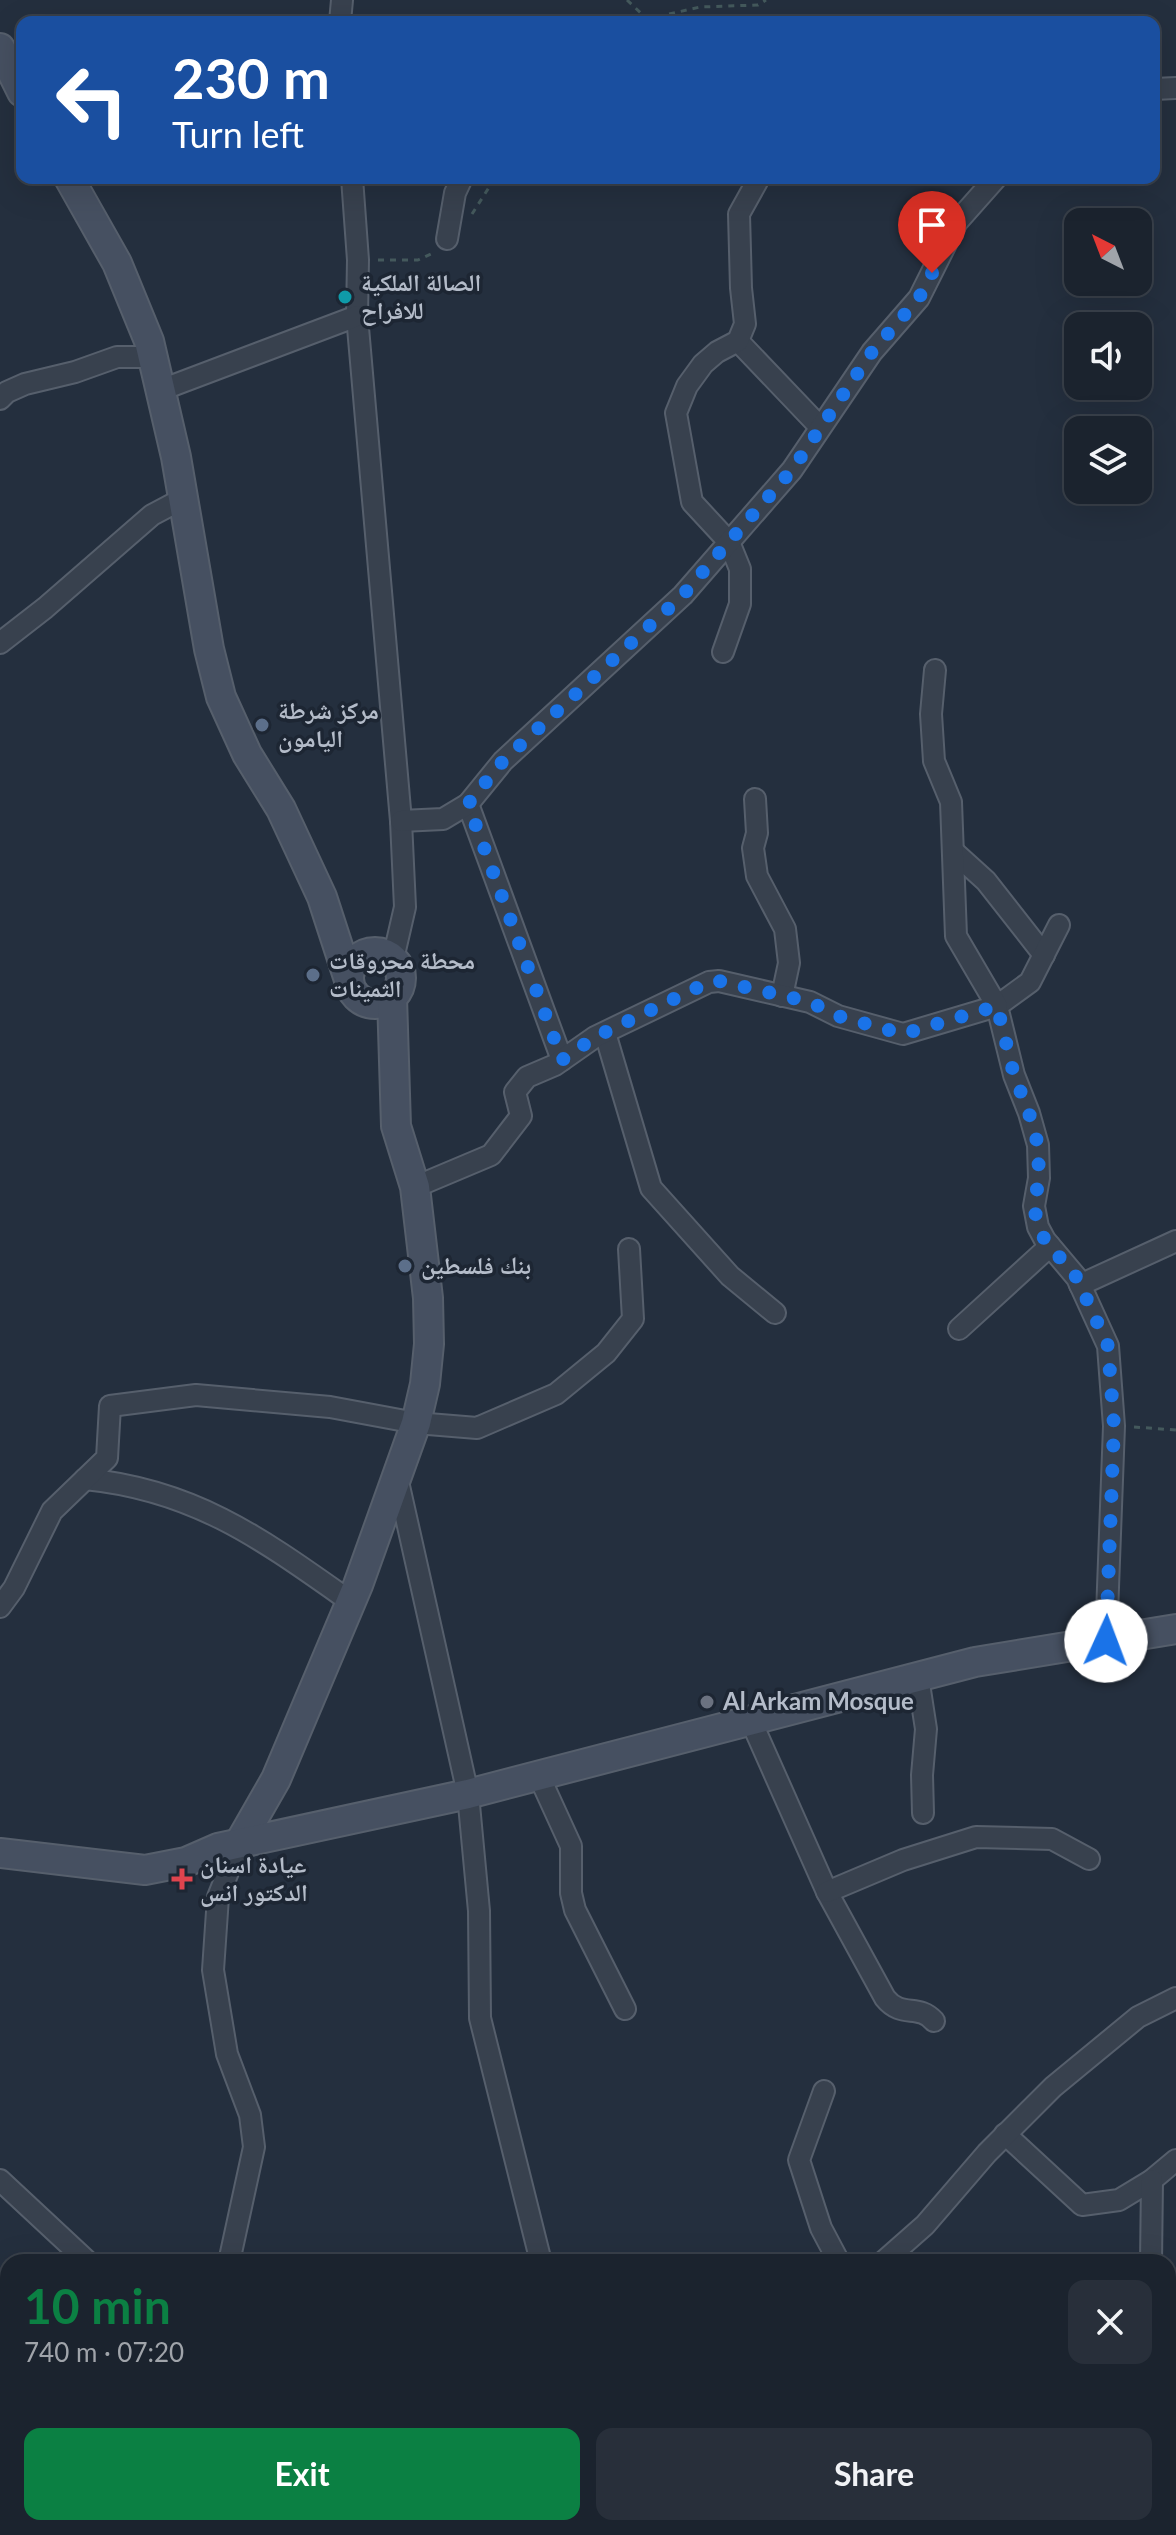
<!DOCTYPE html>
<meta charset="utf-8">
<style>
:root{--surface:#1b232e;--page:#282f3a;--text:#f1f3f6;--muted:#a0a4aa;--line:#39404a;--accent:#0b8043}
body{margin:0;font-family:Lato,"Noto Naskh Arabic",sans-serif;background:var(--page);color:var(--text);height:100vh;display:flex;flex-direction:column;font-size:30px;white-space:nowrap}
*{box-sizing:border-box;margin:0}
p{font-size:26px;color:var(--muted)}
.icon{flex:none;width:44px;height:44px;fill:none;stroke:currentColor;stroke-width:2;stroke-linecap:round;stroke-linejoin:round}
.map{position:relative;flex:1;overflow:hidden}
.drawer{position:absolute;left:0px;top:2254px;width:1176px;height:282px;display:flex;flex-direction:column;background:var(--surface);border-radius:24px 24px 0 0;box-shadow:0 8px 32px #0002,0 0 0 2px var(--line)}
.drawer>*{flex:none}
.top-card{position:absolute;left:16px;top:16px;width:1144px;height:168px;border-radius:16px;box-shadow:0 8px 32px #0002,0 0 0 2px var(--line);background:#1a4fa0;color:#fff;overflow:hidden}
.needle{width:52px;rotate:318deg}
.fabs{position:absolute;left:1064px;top:208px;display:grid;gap:16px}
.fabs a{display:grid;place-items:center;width:88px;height:88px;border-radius:16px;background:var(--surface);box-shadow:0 8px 32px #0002,0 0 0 2px var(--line);font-size:40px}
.pin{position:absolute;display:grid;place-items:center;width:68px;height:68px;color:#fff;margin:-82px -34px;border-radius:50% 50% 50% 0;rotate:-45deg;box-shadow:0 0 8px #0007}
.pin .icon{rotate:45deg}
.me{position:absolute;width:88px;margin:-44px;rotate:2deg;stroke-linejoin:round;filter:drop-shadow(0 0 6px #0008)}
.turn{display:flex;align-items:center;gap:28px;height:168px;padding:0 24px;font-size:36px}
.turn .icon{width:104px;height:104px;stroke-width:2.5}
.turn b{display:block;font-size:56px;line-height:68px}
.round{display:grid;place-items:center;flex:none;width:84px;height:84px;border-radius:16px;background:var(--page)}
.overview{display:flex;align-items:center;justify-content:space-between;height:136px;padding:0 24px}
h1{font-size:48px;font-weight:700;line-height:60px;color:var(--accent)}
.button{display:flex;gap:16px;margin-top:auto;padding:16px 24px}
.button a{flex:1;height:92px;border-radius:16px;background:var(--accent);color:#fff;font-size:32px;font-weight:700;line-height:92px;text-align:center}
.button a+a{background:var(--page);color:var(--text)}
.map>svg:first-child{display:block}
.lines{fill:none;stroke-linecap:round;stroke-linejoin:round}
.street-casing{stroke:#565f6c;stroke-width:24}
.secondary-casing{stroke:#565f6c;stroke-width:32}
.path{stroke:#44595c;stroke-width:3;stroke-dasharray:6 6;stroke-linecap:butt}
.street{stroke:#38414e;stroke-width:20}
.secondary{stroke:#465061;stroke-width:28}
.route{stroke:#1a73e8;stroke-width:14;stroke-dasharray:0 25.2}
.culture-dot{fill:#0f9aa8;stroke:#1d2633;stroke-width:3}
.service-dot{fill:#5c6f8a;stroke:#1d2633;stroke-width:3}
.worship-dot{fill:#6b7280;stroke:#1d2633;stroke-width:3}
.health-dot{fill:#e0444e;stroke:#1d2633;stroke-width:3}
.labels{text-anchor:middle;stroke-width:7;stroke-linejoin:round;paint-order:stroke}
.poi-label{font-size:24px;font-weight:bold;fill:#b4bcc9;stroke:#1d2633;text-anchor:start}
</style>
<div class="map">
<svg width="1176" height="2535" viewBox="0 0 1176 2535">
<rect width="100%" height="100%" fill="#242f3e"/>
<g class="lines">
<g class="street-casing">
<g id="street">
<path d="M340,22L342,0"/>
<path d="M1154,89L1176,88"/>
<path d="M352,178L358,260L357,316L401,821L405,907L393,959"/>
<path d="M447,239L455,193L462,178"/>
<path d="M738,341L820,427"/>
<path d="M161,390L357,316"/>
<path d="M0,399L7,392L25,384L75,372L117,357H153"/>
<path d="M0,643L45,608L152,515L184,498"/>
<path d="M723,652L740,604V569L729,542L692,502L676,413L687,386L703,364L717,352L738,341L745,324L741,288L739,214L759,178"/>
<path d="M755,799L757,833L753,848L757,876L785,929L789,963L782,996"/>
<path d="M468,804L562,1060"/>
<path d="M401,821L443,819L468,804L503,761L683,595L792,470L872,352L919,298L957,222L996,178"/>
<path d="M954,852L986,881L1044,955"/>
<path d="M1059,925L1030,982L997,1006L1014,1075L1029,1113L1038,1145L1039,1178L1034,1206L1038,1227L1045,1240L1077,1278L1108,1346L1114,1426L1106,1641"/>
<path d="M605,1033L651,1188L730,1276L775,1313"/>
<path d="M415,1187L491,1155L521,1116L515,1092L527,1077L555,1065L595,1037L709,982L719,981L810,1002L838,1016L903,1034L997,1006L956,936L951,802L934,761L931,714L935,670"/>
<path d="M1080,1285L1176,1241"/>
<path d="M959,1329L1050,1246"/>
<path d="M397,1477L468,1794L479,1911L480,2018L541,2262"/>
<path d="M85,1479C196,1490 263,1540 351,1602"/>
<path d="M0,1607L14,1588L52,1511L107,1458L110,1406L196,1395L330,1407L416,1423L477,1428L556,1394L606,1353L633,1319L629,1249"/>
<path d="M918,1677L926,1729L922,1775L923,1813"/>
<path d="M751,1721L827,1892L885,1998C902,2019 918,2003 934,2021"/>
<path d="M539,1776L571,1846V1893L575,1910L625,2009"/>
<path d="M827,1892L903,1860L976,1837L1052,1839L1089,1859"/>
<path d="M824,2091L799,2160L821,2228L839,2262"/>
<path d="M1005,2134L1082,2205L1119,2200L1152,2180L1176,2160"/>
<path d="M0,2180L88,2262"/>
<path d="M229,2262L254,2147L250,2115L227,2054L213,1970L218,1897L240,1842"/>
<path d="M883,2262L925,2225L987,2153L1053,2087L1138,2017L1176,1998"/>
<path d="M1151,2262L1152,2180"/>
<path d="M1168,2300L1176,2314"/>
<path d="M136,2528V2535"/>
<path d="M576,2528L578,2535"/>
<path d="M785,2528L789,2535"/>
<path d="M1118,2528L1119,2535"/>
<path d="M908,2535L914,2528"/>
</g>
</g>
<g class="secondary-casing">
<g id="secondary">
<path d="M0,48L22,92"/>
<path d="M69,178L117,263L149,341L176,457L209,649L221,697L247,754L281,809L322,897L348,977"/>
<circle cx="375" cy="978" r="26"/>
<path d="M240,1842L276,1779L358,1585L416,1423L425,1384L429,1344L428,1298L415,1187L396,1126L392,997"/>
<path d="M0,1853L145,1870L186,1862L218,1848L468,1794L975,1662L1176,1629"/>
</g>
</g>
<g class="path">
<path d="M627,0L645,17"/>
<path d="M634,22L700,7L758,5L766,0"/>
<path d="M472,214L495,178"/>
<path d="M378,260H418L433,253"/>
<path d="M1134,1427L1176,1430"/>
</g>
<use href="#street" class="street"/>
<use href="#secondary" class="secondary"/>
</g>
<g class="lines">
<path class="route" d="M932,273L919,298L872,352L792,470L720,552L683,595L503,761L468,804L562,1060L595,1037L709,982L719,981L810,1002L838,1016L903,1034L997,1006L1014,1075L1029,1113L1038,1145L1039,1178L1034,1206L1038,1227L1045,1240L1077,1278L1108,1346L1114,1426L1106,1641"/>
</g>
<circle class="culture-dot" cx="345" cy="297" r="8"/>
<g class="service-dot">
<circle cx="262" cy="725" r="8"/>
<circle cx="313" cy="975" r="8"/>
<circle cx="405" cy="1266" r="8"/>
</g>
<circle class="worship-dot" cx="707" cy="1702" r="8"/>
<path class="health-dot" d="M178 1867h8v8h8v8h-8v8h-8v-8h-8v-8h8z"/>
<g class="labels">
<g class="poi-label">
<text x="361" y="291">الصالة الملكية<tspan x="361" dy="28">للافراح</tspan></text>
<text x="278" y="719">مركز شرطة<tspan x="278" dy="28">اليامون</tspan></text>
<text x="329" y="969">محطة محروقات<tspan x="329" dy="28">الثمينات</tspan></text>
<text x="421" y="1274">بنك فلسطين</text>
<text x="723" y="1710">Al Arkam Mosque</text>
<text x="200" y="1873">عيادة اسنان<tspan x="200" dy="28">الدكتور انس</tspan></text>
</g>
</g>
</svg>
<div class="fabs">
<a><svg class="needle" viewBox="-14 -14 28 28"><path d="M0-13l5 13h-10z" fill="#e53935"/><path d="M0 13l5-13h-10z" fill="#a0a4aa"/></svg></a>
<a><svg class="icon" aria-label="sound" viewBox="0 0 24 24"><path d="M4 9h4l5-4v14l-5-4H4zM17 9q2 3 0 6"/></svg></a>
<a><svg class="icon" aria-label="layers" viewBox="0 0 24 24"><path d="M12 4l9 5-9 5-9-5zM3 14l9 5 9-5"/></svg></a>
</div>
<div class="pin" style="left:932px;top:273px;background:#d93025"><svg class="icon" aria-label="arrive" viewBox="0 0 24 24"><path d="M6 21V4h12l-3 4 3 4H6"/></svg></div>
<svg class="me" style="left:1106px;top:1641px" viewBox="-20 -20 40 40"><circle r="19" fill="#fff"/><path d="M0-13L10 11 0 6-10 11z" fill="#1a73e8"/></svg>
<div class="top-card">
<div class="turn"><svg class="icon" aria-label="left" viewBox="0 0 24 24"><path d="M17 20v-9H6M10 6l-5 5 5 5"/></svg><div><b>230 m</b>Turn left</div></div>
</div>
<section class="drawer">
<div class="overview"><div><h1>10 min</h1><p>740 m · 07:20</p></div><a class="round"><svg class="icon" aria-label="close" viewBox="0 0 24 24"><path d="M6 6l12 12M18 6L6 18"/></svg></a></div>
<div class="button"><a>Exit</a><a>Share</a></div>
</section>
</div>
